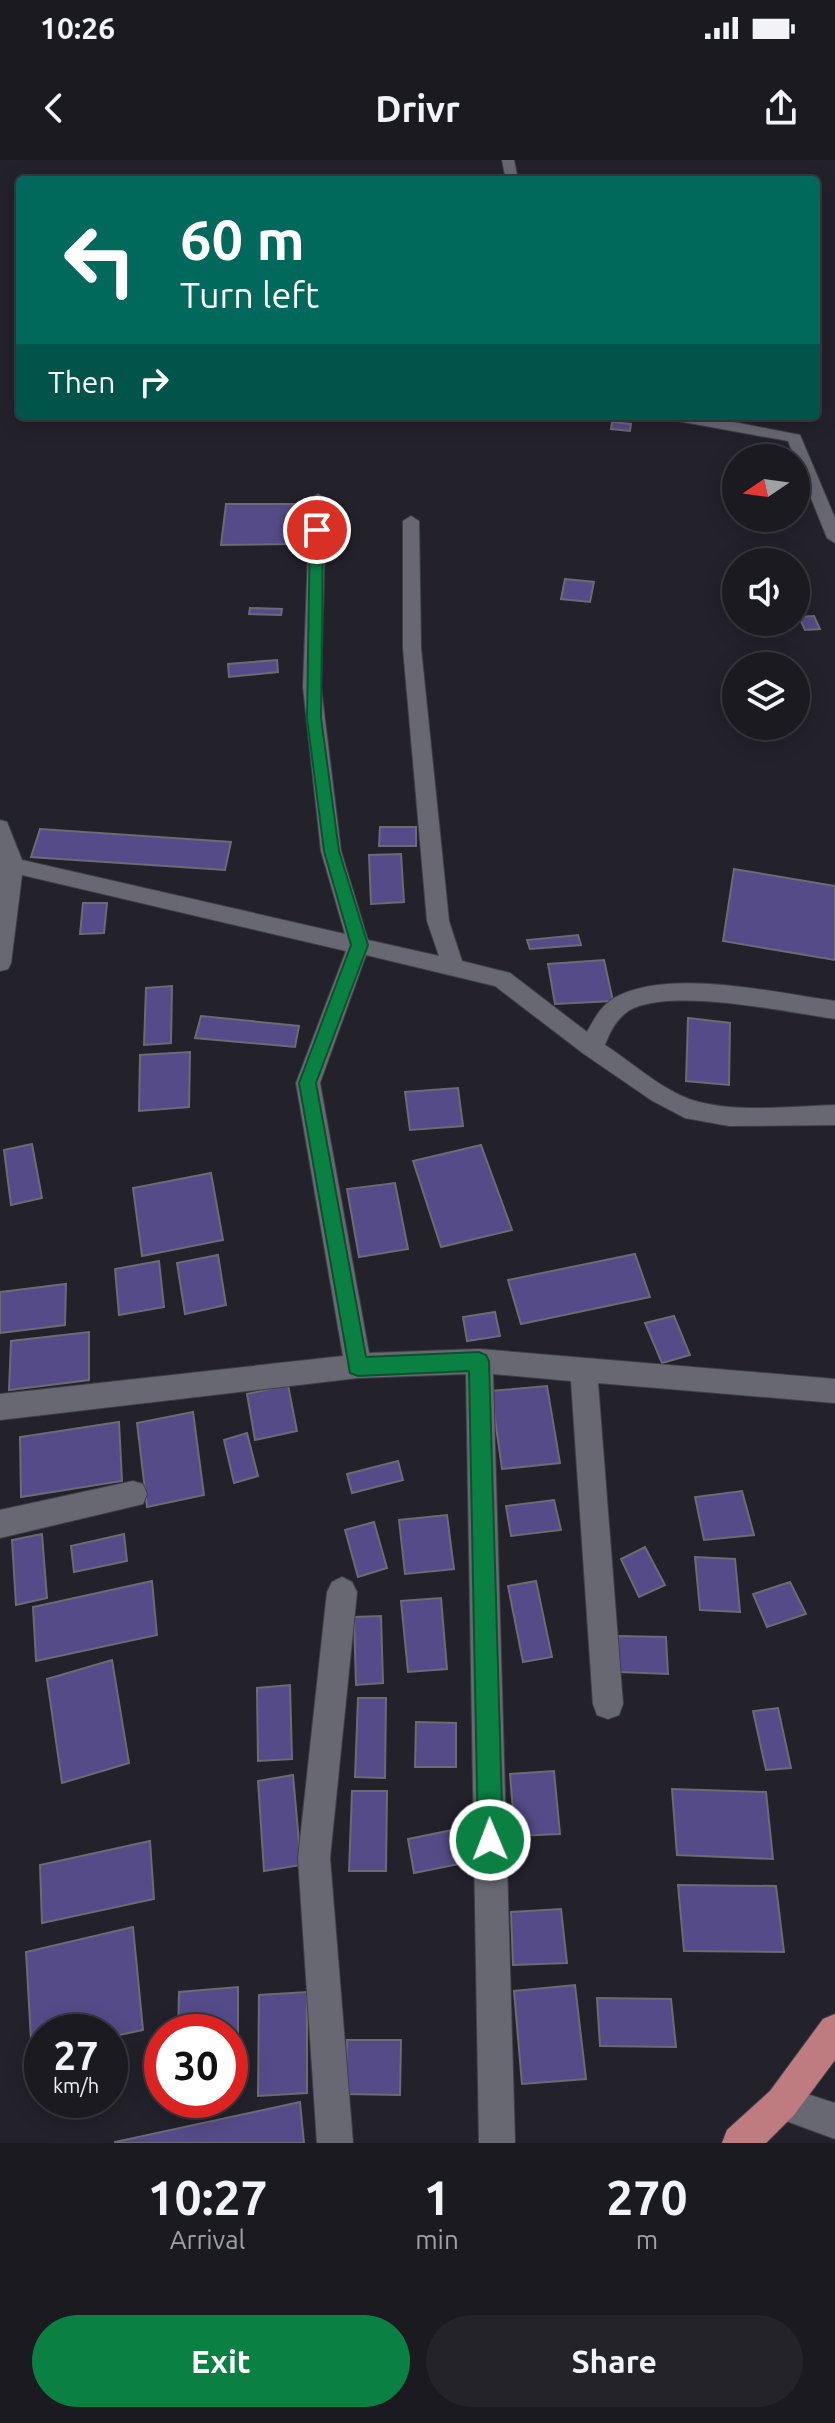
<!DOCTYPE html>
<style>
:root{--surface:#1a1a20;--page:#232329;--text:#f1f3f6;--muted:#9fa1a5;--line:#38383e;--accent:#0b8043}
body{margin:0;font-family:Ubuntu,sans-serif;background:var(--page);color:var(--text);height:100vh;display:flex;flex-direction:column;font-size:30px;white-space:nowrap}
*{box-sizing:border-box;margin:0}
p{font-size:26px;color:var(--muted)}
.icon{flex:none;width:44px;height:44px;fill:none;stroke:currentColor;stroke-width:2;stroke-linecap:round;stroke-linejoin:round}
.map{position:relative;height:1983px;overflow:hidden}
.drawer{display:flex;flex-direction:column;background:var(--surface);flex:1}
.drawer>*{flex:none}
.guide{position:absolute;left:16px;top:16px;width:804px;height:244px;border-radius:8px;box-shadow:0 4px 20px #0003,0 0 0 2px var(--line);background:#00695c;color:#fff;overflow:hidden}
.needle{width:52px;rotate:257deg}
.controls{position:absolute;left:722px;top:284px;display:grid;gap:16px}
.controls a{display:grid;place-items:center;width:88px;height:88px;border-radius:50%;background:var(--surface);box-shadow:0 4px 20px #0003,0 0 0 2px var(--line);font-size:40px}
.speed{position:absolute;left:24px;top:1854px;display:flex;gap:16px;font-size:40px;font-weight:700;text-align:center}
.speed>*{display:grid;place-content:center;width:104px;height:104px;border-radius:50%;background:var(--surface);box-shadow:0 4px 20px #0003,0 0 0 2px var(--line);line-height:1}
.speed small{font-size:20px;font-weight:400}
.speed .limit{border:12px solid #d22;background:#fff;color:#111}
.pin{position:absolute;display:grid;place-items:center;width:68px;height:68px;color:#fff;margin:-34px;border:4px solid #fff;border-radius:50%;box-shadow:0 2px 8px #0007}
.me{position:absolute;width:88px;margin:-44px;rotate:359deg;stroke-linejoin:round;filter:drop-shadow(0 0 6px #0008)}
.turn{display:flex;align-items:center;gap:28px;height:168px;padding:0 32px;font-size:36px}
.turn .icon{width:104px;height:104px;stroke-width:2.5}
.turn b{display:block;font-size:56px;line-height:68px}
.then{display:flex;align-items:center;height:76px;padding:0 32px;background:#0003;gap:16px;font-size:30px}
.eta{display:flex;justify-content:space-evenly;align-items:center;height:136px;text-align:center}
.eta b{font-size:48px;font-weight:700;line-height:56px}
.cta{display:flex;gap:16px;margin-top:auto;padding:16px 32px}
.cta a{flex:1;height:92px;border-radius:48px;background:var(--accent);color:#fff;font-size:32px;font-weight:700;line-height:92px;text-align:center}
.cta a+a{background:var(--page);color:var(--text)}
.status{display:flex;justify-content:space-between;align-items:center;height:56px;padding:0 40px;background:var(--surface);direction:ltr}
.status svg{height:22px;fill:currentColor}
header{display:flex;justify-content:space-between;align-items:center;height:104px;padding:0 32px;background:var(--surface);font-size:36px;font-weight:700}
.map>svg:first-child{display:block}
.building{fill:#554b88;stroke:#6b6a75;stroke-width:2}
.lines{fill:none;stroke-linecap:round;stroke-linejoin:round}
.minor-casing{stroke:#403f48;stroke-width:2}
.major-casing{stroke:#403f48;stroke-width:2}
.minor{fill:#686873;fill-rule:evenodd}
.major{fill:#be7c81;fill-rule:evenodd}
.route{fill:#0b8043;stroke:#07532c;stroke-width:2}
</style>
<div class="status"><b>10:26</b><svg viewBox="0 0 49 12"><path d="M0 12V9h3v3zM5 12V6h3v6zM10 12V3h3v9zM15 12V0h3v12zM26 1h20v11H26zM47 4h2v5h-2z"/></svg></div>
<header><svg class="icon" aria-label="back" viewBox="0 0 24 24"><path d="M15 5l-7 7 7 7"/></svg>Drivr<svg class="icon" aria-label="share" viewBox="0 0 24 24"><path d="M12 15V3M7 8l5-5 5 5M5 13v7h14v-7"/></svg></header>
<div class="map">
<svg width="835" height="1983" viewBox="0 0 835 1983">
<rect width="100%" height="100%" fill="#23222b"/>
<g class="building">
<path d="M612,262L631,264L630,271L611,269Z"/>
<path d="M226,344H298L296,384L221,385Z"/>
<path d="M565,419L594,422L590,442L561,439Z"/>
<path d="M250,448L282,449L281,455L249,454Z"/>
<path d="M814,456L820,469L805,470L799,457Z"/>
<path d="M277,500L278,512L229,517L228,504Z"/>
<path d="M380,667H416V686H379Z"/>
<path d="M40,669L231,682L225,710L31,697Z"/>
<path d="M401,694L404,742L371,744L369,695Z"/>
<path d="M734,709L835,726V800L723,781Z"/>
<path d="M83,743H107L104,773L80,774Z"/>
<path d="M578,775L581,785L530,789L527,780Z"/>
<path d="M604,800L613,841L555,844L548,804Z"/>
<path d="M172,826L171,883L144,885L146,828Z"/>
<path d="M201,856L299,866L295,887L195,878Z"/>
<path d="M688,858L730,863L729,925L686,921Z"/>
<path d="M190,892L189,947L139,951L140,895Z"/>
<path d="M458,928L463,966L410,970L405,932Z"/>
<path d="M32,984L42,1038L11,1045L4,990Z"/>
<path d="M481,985L512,1070L441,1087L413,1001Z"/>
<path d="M211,1013L223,1080L142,1096L133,1028Z"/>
<path d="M395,1023L408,1089L359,1097L347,1029Z"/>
<path d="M635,1094L650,1137L521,1164L508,1120Z"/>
<path d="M218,1095L226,1145L185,1154L177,1103Z"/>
<path d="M159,1101L164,1147L119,1155L115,1109Z"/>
<path d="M66,1124L65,1165L0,1173V1132Z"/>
<path d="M495,1152L500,1176L467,1181L463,1157Z"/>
<path d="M674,1156L690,1195L662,1203L645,1163Z"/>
<path d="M89,1172V1220L9,1230L11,1181Z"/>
<path d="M288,1225L297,1271L255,1280L247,1234Z"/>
<path d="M547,1226L560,1303L502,1309L491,1231Z"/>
<path d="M193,1252L204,1335L147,1347L137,1263Z"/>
<path d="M119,1262L122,1321L21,1337L20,1277Z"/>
<path d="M247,1273L258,1316L234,1323L224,1280Z"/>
<path d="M398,1301L403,1320L352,1333L347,1314Z"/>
<path d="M742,1331L754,1375L704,1380L695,1337Z"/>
<path d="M554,1340L561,1370L511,1376L506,1346Z"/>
<path d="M447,1355L454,1409L405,1414L399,1360Z"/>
<path d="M374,1362L387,1408L358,1417L345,1370Z"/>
<path d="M42,1374L47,1438L16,1445L12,1380Z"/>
<path d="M124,1374L127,1401L74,1412L71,1386Z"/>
<path d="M645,1387L665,1425L639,1437L621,1399Z"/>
<path d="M695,1397L735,1399L740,1452L700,1450Z"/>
<path d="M152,1421L157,1475L36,1501L33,1447Z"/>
<path d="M536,1421L552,1497L523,1502L508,1426Z"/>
<path d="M790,1422L806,1454L767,1467L753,1434Z"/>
<path d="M441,1438L447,1509L408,1512L401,1441Z"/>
<path d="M381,1456L383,1523L356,1525L354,1457Z"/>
<path d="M617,1476L666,1477L668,1514L620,1512Z"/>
<path d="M112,1500L129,1603L62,1623L47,1519Z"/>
<path d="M290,1525L292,1599L258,1601L257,1528Z"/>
<path d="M358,1538H386L385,1618L355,1617Z"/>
<path d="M778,1548L791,1608L766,1610L753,1551Z"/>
<path d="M416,1562L456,1563V1607H415Z"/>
<path d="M554,1611L560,1674L515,1676L510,1614Z"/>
<path d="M293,1615L301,1705L264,1711L258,1621Z"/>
<path d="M672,1629L766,1632L773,1699L677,1695Z"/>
<path d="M352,1631H387L386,1711H349Z"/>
<path d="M457,1669L464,1703L414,1713L408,1679Z"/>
<path d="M150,1681L154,1739L42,1763L40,1705Z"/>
<path d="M678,1725L776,1726L784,1792L684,1791Z"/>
<path d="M561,1749L567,1803L513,1805L511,1752Z"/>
<path d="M133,1767L143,1870L110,1877V1872H42V1894L32,1897L26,1792Z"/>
<path d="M575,1825L586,1919L522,1924L514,1831Z"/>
<path d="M238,1827V1933H230V1872H178L179,1832Z"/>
<path d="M307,1832V1933L258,1936L259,1835Z"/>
<path d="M597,1838L671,1839L676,1887L600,1886Z"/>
<path d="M347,1880H401L400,1935L345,1934Z"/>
<path d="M300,1942L304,1983H115V1982Z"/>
</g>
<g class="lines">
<g class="minor-casing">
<g id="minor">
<path d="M502,0H514L518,20H506Z"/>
<path d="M670,256H703L800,275L835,358V383L827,378L788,281L678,261Z"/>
<path d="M318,334L326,339L321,527L341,691L368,780L439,796L427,761L403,488V361L411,356L419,361L421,488L449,761L462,801L510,813L587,872C594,859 601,846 614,838C669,807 775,833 835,841V859C787,852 671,827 630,850C617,858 610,871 605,885C633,903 666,934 699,942C742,953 792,946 835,945V965L729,966L685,958L651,940L584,894L495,826L366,795L320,923L369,1193L479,1189L835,1219V1243L598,1223L623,1544L619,1555L608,1559L597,1555L593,1544L571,1221L493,1214L515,1983H479L466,1214L358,1218L0,1260V1234L343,1196L296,923L346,791L22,715L11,803L8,809L0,811V660L7,662L22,700L345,774L321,691L303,527L310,339Z"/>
<path d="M133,1321L143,1324L147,1334L143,1344L0,1378V1350Z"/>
<path d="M342,1417L352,1422L357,1432L330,1698L353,1983H317L298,1698L327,1432L332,1422Z"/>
<path d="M782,1926L835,1943V1979L770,1955L765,1943L770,1931Z"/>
</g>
</g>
<g class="major-casing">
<path id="major" d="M835,1854V1900L794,1955L766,1983H722L727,1970L770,1931L823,1859Z"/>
</g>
<use href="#minor" class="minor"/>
<use href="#major" class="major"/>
</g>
<path class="route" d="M317,366L323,370L321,558L339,691L368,785L316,923L366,1197L479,1192L486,1195L489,1201L503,1680L499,1688L490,1692L482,1688L478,1680L469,1211L358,1216L350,1213L299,923L351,785L324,691L307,558L310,370Z"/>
</svg>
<div class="controls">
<a><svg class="needle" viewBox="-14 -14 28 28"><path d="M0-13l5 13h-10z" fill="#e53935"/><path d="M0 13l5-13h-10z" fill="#9fa1a5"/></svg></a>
<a><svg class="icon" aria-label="sound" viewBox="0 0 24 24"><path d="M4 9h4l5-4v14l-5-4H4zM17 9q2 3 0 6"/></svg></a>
<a><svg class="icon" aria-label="layers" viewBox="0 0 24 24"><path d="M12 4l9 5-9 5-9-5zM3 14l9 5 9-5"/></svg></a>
</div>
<div class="speed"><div>27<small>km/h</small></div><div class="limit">30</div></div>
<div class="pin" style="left:317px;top:370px;background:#d93025"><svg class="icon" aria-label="arrive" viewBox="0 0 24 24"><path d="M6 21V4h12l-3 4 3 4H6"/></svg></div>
<svg class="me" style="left:490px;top:1680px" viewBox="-20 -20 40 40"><circle r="17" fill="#0b8043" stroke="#fff" stroke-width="3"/><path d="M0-11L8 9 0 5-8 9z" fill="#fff"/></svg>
<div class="guide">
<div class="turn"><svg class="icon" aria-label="left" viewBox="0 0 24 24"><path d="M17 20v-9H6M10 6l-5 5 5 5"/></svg><div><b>60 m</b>Turn left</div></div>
<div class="then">Then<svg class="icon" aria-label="right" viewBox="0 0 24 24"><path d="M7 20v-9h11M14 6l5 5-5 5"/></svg></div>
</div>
</div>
<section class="drawer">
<div class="eta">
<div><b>10:27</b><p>Arrival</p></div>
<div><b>1</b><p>min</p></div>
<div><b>270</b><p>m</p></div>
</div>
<div class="cta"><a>Exit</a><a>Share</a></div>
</section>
